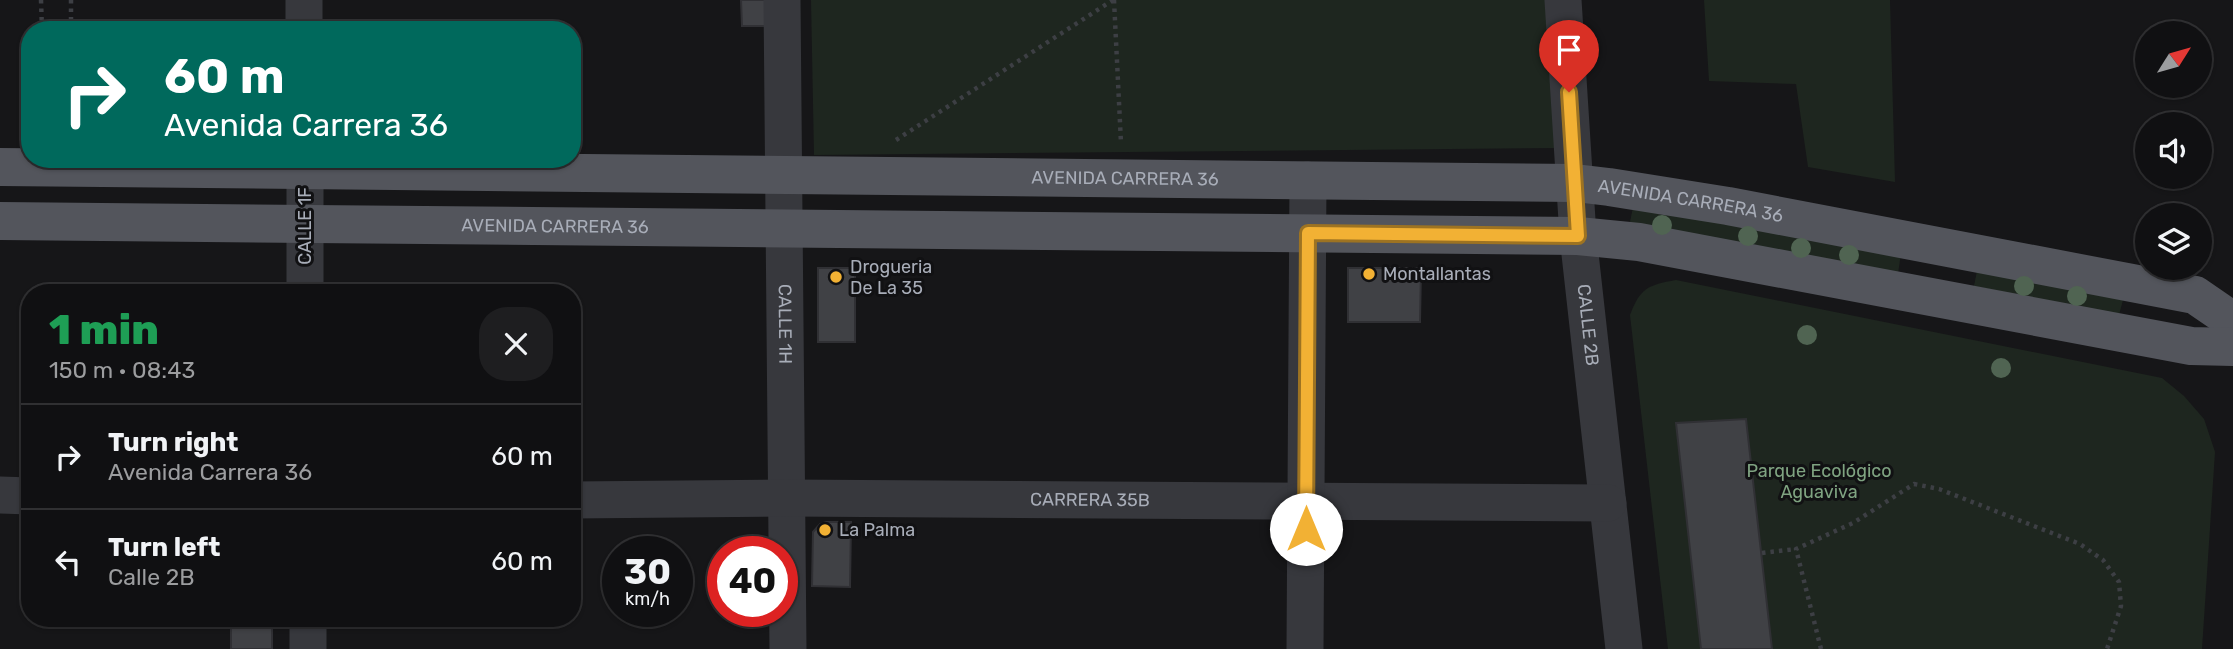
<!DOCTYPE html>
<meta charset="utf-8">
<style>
:root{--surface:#101012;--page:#1e1e20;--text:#f1f3f6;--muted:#9c9d9f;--line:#303032}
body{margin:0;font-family:Rubik,sans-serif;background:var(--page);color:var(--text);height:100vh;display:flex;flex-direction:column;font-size:26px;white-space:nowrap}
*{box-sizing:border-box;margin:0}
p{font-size:23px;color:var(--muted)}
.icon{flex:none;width:38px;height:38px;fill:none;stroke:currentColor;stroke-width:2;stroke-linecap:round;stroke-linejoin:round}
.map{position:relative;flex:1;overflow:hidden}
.sheet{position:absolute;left:21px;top:284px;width:560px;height:343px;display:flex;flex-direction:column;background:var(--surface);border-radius:28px;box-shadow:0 2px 5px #0004,0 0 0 2px var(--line)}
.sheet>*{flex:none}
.banner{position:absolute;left:21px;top:21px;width:560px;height:147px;border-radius:28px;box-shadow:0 2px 5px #0004,0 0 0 2px var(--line);background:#00695c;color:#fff;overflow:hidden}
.needle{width:46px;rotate:53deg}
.fabs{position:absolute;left:2135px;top:21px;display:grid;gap:14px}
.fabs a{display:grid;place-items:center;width:77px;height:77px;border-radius:50%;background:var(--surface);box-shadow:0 2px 5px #0004,0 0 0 2px var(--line);font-size:35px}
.speed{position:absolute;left:602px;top:536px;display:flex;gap:14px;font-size:35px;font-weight:700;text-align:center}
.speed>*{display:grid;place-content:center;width:91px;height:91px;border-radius:50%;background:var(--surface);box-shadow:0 2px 5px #0004,0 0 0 2px var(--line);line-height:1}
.speed small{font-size:18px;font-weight:400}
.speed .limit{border:10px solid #d22;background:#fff;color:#111}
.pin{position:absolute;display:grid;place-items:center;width:60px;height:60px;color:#fff;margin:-72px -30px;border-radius:50% 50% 50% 0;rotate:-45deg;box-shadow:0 0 7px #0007}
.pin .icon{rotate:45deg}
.me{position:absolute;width:77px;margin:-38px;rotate:0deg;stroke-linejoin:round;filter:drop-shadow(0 0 5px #0008)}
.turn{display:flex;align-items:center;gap:24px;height:147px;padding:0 28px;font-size:32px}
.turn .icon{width:91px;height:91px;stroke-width:2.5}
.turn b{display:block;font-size:49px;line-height:60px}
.round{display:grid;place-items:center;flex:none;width:74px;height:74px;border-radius:28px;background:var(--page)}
.summary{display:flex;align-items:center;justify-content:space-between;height:119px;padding:0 28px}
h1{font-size:42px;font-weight:800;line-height:52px;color:#1e9e55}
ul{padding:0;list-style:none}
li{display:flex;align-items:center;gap:21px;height:105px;padding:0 28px;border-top:2px solid var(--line)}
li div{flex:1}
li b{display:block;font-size:26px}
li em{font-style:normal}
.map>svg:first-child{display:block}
.green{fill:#1e261f}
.building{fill:#404145;stroke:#303034;stroke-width:2}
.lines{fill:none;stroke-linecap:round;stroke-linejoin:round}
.path{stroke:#3d3f44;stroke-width:4.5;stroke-dasharray:3.5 5;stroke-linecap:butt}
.minor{stroke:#37383d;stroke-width:37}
.major{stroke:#53555c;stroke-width:38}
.tree{fill:#506452}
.route-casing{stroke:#9d7322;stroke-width:18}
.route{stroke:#f2b134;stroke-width:12}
.poi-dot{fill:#f2b134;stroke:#111113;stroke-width:2.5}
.labels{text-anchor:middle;stroke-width:6;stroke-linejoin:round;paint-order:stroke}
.street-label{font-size:18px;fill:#a8adb8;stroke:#111113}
.poi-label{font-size:18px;fill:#a8adb8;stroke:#111113;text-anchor:start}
.park-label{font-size:18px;fill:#7fa381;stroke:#111113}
</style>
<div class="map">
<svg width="2233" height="649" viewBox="0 0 2233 649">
<rect width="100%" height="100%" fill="#161618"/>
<g class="green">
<path d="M811,0H1546L1562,148L814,155Z"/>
<path d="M1704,0H1890L1895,182L1808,167L1796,84L1709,81Z"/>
<path d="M1633,207L1901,253L1898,274L1629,227Z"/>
<path d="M1977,271L2123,300L2119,315L1974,286Z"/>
<path d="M1676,280L2162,378L2184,396L2204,419L2215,452L2202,649H1668L1630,315C1640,288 1648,285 1676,280Z"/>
</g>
<g class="building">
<path d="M741,0H781L782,26H742Z"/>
<rect x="818" y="268" width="37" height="74"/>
<path d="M1348,268H1421L1420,322H1348Z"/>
<path d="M1746,419L1772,649H1701L1676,423Z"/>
<path d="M826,522H851L850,587L812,586L813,532L820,524Z"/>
<rect x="231" y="618" width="41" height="31"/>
</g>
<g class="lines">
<g class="path">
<path d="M41,0L42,30"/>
<path d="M71,0V30"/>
<path d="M1114,0L1121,143"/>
<path d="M896,140L1113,0"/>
<path d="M1762,553L1796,549"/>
<path d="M1821,649L1796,549L1853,523L1914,484L1939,489L2080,544L2103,560L2119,582L2121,606L2107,649"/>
</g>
<g class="minor">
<path d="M304,0V30"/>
<path id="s1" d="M782,0L788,649"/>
<path id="s2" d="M1563,0L1578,236L1624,649"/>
<path d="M305,159V292"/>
<path d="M0,495L30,496"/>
<path id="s3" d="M572,500L787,498L1608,503"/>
<path d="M308,618V649"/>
<path d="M1305,649L1308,180"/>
</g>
<g class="major">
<path id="s4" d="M0,167L1575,183L1609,187L1728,206L2195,295L2233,321"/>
<path id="s5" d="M0,221L1578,236L1639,242L2191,346L2233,347"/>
</g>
</g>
<g class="tree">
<circle cx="1662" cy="225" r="10"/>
<circle cx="1748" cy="236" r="10"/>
<circle cx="1801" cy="248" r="10"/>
<circle cx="1849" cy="255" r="10"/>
<circle cx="2024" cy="286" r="10"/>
<circle cx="2077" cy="296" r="10"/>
<circle cx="1807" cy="335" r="10"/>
<circle cx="2001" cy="368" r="10"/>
</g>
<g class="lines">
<g class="route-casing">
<path id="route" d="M1306,529L1308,233L1578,236L1569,92"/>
</g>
<use href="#route" class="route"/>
</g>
<g class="poi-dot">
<circle cx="1369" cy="274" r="7"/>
<circle cx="836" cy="277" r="7"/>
<circle cx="825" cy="530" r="7"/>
</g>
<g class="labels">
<g class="street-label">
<text dy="6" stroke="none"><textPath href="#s4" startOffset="1125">AVENIDA CARRERA 36</textPath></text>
<text dy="6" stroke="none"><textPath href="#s4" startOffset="1692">AVENIDA CARRERA 36</textPath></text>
<text transform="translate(305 226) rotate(-90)" y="6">CALLE 1F</text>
<text dy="6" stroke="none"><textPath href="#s5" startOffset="555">AVENIDA CARRERA 36</textPath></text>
<text dy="6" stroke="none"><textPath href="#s1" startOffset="324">CALLE 1H</textPath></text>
<text dy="6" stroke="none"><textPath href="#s2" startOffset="326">CALLE 2B</textPath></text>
<text dy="6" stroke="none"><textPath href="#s3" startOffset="518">CARRERA 35B</textPath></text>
</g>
<g class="poi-label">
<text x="850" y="273">Drogueria<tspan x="850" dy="21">De La 35</tspan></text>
<text x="1383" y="280">Montallantas</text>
<text x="839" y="536">La Palma</text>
</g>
<g class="park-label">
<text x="1819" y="477">Parque Ecológico<tspan x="1819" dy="21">Aguaviva</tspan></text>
</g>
</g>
</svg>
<div class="fabs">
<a><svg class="needle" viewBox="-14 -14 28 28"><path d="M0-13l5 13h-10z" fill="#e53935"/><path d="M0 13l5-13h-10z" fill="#9c9d9f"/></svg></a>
<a><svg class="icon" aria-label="sound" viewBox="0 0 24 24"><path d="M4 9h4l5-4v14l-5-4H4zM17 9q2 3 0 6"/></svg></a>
<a><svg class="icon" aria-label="layers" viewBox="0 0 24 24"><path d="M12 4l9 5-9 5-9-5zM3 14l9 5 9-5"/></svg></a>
</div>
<div class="speed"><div>30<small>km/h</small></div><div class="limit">40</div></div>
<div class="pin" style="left:1569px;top:92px;background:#d93025"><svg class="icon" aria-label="arrive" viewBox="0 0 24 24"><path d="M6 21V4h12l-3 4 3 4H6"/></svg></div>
<svg class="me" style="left:1306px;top:529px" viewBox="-20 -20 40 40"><circle r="19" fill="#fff"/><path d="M0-13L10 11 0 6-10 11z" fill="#f2b134"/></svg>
<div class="banner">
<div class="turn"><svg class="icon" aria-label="right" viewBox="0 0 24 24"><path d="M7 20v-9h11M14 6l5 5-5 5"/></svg><div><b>60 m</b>Avenida Carrera 36</div></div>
</div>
<section class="sheet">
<div class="summary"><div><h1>1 min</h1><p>150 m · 08:43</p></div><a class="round"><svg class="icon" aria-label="close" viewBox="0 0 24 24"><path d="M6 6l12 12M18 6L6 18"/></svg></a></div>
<ul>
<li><svg class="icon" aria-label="right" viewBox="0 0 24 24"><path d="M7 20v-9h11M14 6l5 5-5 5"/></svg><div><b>Turn right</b><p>Avenida Carrera 36</p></div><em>60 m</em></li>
<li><svg class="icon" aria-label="left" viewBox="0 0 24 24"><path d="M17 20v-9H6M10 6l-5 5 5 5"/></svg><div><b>Turn left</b><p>Calle 2B</p></div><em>60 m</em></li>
</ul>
</section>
</div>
